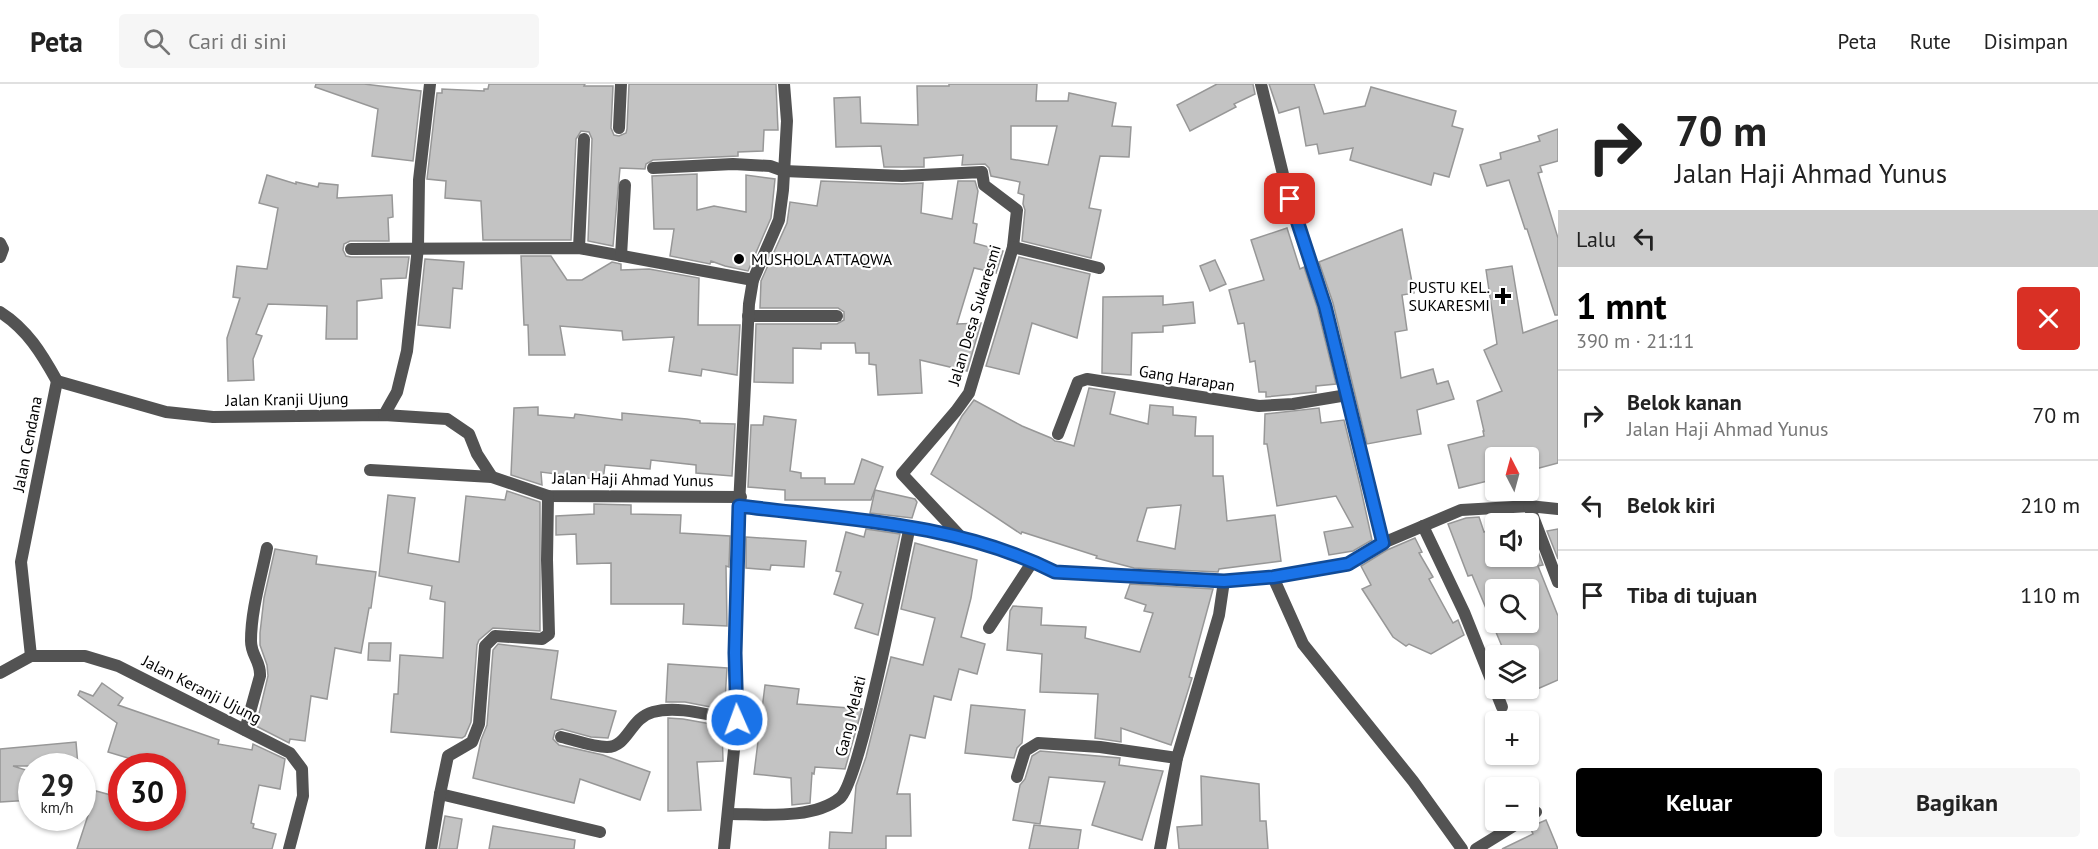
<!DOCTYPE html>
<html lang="id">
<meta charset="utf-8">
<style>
:root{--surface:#fff;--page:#f6f6f6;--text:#222;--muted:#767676;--line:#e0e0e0;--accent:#000}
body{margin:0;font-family:"PT Sans",sans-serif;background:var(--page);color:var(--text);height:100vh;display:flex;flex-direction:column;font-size:22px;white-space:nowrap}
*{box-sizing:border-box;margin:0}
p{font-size:20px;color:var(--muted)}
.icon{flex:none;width:33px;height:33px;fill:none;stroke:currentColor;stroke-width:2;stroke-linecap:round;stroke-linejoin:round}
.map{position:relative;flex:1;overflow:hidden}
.details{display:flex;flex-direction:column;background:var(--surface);width:540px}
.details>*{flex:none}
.banner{background:#fff;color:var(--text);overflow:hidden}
.needle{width:39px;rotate:354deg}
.tools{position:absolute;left:1485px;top:363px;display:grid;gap:12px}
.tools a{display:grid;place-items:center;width:54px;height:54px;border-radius:6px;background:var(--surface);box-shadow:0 2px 4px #0004;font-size:30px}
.speed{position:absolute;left:18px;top:669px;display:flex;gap:12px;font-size:30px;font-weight:700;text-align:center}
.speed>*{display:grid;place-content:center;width:78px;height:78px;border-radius:50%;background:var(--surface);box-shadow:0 2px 4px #0004;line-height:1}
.speed small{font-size:15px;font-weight:400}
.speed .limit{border:9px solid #d22;background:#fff;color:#111}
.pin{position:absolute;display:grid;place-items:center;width:51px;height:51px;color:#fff;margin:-26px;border-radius:12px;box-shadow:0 3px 9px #0006}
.me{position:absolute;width:66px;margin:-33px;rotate:358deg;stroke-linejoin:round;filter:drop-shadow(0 0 4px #0008)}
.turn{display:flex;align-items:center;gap:21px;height:126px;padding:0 18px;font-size:27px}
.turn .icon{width:78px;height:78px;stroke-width:2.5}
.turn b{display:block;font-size:42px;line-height:51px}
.then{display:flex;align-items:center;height:57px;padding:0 18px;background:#0003;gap:12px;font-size:22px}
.round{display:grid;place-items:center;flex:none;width:63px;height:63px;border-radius:6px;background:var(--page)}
.headline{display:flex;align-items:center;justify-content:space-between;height:102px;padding:0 18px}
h1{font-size:36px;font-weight:600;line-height:45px;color:var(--accent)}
.button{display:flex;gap:12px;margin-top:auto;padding:12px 18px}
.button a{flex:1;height:69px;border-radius:6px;background:var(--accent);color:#fff;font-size:24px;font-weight:600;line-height:69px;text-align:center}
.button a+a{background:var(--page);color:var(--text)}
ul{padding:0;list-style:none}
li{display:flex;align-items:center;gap:18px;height:90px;padding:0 18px;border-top:2px solid var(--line)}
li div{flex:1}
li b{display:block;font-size:22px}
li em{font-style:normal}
header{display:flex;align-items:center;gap:36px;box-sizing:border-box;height:84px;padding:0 30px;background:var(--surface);border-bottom:2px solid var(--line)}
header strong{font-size:28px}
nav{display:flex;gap:33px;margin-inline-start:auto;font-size:21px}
.search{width:420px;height:54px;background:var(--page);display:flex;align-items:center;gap:15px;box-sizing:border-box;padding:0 21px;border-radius:6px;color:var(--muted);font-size:22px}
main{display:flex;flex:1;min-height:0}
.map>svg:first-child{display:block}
.building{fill:#c3c3c3;stroke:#979797;stroke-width:1.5;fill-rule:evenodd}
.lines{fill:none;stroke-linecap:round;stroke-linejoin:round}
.street{stroke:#535353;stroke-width:12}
.route-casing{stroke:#114b97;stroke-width:15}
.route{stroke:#1a73e8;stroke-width:10}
.poi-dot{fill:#000;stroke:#fff;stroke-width:2}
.labels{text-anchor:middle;stroke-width:4.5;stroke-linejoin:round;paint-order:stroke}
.poi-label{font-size:16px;fill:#000;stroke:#fff;text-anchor:start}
.street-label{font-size:16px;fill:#000;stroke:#fff}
</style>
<header>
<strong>Peta</strong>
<div class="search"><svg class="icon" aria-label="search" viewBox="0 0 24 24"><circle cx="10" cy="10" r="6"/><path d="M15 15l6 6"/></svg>Cari di sini</div>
<nav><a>Peta</a><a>Rute</a><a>Disimpan</a></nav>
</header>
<main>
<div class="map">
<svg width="1558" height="765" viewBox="0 0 1558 765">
<rect width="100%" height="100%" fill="#fff"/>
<g class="building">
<path d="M316,0H364L421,7L413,77L372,72L378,25L315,3Z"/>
<path d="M489,0H585L584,2H613L611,44L614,51L619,52L626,49L627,45L629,0H776L778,46H764L763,67L738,68V72L653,76L646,80L645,85L620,84L613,162L588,157L592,55L589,48L581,47L576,55L571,156H483L481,117L445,114L446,97L427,95L437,9H442V5L484,7V5H488Z"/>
<path d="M949,0H1037L1036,17H1068L1069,9L1116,19L1112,42L1131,43L1129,73L1100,72L1089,124L1101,126L1091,174L1022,157L1025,126L1023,120L1024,111L1018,109L1020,98L991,92L989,84L985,80L962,81L963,71L924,74V83H884L881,62L836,63L834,14L860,13L861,39L918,41L917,2H949ZM1011,42H1057L1048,81L1011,75Z"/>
<path d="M1217,0H1253L1255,10L1234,20L1236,23L1190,47L1177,21Z"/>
<path d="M1269,0H1314L1324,30L1365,22L1371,3L1456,27L1452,42L1463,45L1449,93L1434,89L1431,101L1350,76L1353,64L1319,70L1317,60L1306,62L1299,23L1279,29Z"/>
<path d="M1558,45V77L1540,82L1542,88L1538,89L1558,154V231H1555L1527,145H1525L1509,96L1487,102L1480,81L1501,75L1500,69L1540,57L1538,52Z"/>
<path d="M697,90V126L714,122L746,128V91L775,95L771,134L748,187L725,182L711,177L710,180L670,172L674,145H654L652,92Z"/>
<path d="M267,91L296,100V98L318,103L319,99L338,101L337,114L392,111L393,133L388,134L389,157H350L344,160L343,166L346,172L351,173H409L406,194L381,195L382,214L357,217V255H326L327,222L268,220L256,250L262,252L253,275L254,296L228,297L227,254L240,214L233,213L237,182L267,185L278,124L259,119Z"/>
<path d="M821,97L902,100L923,99L921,129L952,135L958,97H975L978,107L973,139L977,140L974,159L1003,167L996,189L974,184L957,240L981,239L967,287L920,276L922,309L878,311L876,281L869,280V269H856L855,259H821V265L793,264V299L754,298L756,240H837L844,236V228L838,224H760L761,197L787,139L790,118L817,122Z"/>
<path d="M1287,144L1300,185L1304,183L1317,223L1336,300L1316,302V308L1266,313V308H1259L1255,277L1250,278L1244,239L1238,240L1229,206L1264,196L1251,156Z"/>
<path d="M1402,145L1414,209L1402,211L1407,246L1395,248L1401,294L1433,285L1437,300L1448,297L1454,315L1417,326L1421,350L1367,360L1333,219L1319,178Z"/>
<path d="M521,172H551L567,196H582L612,178L621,180V186L649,185L699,194L698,241H740L737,291L702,285L701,292L669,287L674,253L623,256L622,247L560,242L565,271H529L528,241H524Z"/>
<path d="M1019,173L1090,190L1077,254L1032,239L1019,290L986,282Z"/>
<path d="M425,175L464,178L462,205L453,204L450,244L418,241Z"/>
<path d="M1215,176L1226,200L1210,207L1200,182Z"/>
<path d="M1512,182L1523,249L1558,236V379L1528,387V374H1496V395L1459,404L1448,361L1484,352L1483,347H1484L1477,317L1502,307L1484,266L1497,260L1486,186Z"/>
<path d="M1163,212V221L1193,218L1195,239L1163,242V248L1132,249L1131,291L1102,289L1103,213Z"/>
<path d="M1089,304L1115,308L1110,330L1148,340L1150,321L1173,323V331L1196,333L1195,352H1213V392H1223L1227,437L1275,431L1281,477L1219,485L1218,488L1134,484L1096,474L1097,472L1022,448L1021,450L931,390L962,332L974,316L1022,342L1051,354L1055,357L1061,358L1074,362ZM1181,421L1175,465L1137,457L1147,424Z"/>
<path d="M538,323V331L574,334L575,330L622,336V329L687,335L700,337V339L735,340L732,392L696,389V381L651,376L650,385L605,381L603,396L541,388L542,401L511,391L514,324Z"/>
<path d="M1319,324L1321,339L1344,336L1360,401L1372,456L1353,467L1329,471L1324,448L1353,443L1336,412L1277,422L1267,360H1264L1265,330Z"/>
<path d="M764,332L796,336L790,387L801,389V394H825V400H854L862,375L883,383L871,416H785V406L748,403L751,341H763Z"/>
<path d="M875,406L915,415L917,418L912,434L870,429Z"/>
<path d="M507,407L540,418V547L493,544L479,556L477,561L471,638L465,652L462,654L391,648L394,610H398L400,571L443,574L445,518L430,515L432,502L379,492L388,411L415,414L408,469L459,478L466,412L505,416Z"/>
<path d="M594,420L631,421V430L681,431L680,449L730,452L729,483L726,482L727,542L683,540L684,520H611V479L577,480L576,450L556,451V432L594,430Z"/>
<path d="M1479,433L1484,448L1496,443V472H1528V450L1531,449L1543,481L1538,482L1558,532V596L1528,609V572H1506L1472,491L1468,492L1448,440L1466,434ZM1496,506H1528V538H1496Z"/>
<path d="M866,445L900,450L878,551L855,544L863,520L834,510L841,488L836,487L846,448L864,453Z"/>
<path d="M1558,445V475L1547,447Z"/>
<path d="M746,453L806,457L804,483L771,481L770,486L746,484Z"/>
<path d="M1415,454L1422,468L1419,469L1433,493L1429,495L1453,539L1458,536L1464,551L1431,570L1409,560L1406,562L1393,553L1362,505L1371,501L1361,482L1387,466Z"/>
<path d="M915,459L977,476L971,514L961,553L985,560L977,590L959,585L951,616L934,612L925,654L910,651L897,710H910L911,752H886V765H829L830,748L852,749L856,702L866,673L891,573L923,581L935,534L901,525Z"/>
<path d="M275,465L317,472L316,480L376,488L371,524H369L361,569L335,564L327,615L311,612L305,657L290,655L289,659L256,642L268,592L267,581L260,561V549L264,514Z"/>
<path d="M1130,500L1213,505L1189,593L1192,594L1171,661L1121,644V658L1095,654L1098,610L1040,608L1042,570L1007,566L1010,527L1013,522L1042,524L1041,541L1086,543L1085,554L1140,568L1153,529L1144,527L1146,521L1125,514Z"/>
<path d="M369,559H391L390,577L368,576Z"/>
<path d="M498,560L558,567L551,615L616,627L608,654L591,653L562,645L555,647L553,655L559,661L603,671L650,688L640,716L580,695L574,719L473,694L481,656L487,641L493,566Z"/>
<path d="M668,580L727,584L725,616L721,615V625L685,618H666Z"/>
<path d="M102,599L123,614L118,621L219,656L218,660L252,666L253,660L285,675L280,705L259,701L251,739L254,740L253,744L276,750L272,765H77L96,707L122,714V734H172V682H137L138,677L108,668L117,639L78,611L80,607L93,612Z"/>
<path d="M765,601L799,605L797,620L862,625L845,685L815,683L814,690L812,689L810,719L792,721L791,694L754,690Z"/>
<path d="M971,621L1025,626L1022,659L1017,664L1014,674L965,669Z"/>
<path d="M668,634L683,635L722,642L723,677L697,678L701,726L668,727Z"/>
<path d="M76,658L78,682H13L32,688V716L0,718V665Z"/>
<path d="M1040,667L1120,674L1119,681L1163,687L1142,756L1092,741L1105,698L1049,693L1040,740L1013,736L1020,701L1025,695L1032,672Z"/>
<path d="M1201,692L1259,700L1260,737H1266L1268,765H1179L1177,743L1202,741Z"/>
<path d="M445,732L462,735L457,765H439Z"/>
<path d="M1546,736L1558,765H1502L1533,750L1530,743Z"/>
<path d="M1034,741L1081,746L1078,765H1029Z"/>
<path d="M493,742L575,756L574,765H489Z"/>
</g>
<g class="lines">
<g class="street">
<path d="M1261,0L1289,115L1325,221L1383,459"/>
<path d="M619,44L621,0"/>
<path d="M653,84L733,80L770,82L784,87L902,92L982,88L984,101L1017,126L1013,163L969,309L956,327L902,390L962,454"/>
<path d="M0,159L3,165L0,173"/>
<path d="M1013,163L1099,184"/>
<path d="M579,164L584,55"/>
<path d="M351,165L579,164L753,196"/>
<path d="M621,172L625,101"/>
<path d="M0,228C27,245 42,270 57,297"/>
<path d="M748,232H837"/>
<path d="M57,297L166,328L213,333L384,331L447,335L469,350L477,370L492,393"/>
<path d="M384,331L397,308L407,267L418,163L419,96L430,0"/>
<path d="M1058,350L1078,298L1087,295L1259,322L1293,320L1347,311"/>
<path d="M370,386L492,393L548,412L741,413"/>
<path d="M739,422C845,435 958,439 1055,488L1224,497L1273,493L1348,480L1383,459L1461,426L1529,422L1558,425"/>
<path d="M1529,422L1558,498"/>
<path d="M1423,442L1464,528L1502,623"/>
<path d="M1273,493L1303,560L1413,697L1462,765"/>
<path d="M989,544L1033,477"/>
<path d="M31,572L21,478L57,297"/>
<path d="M0,589L31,572H85L118,582L290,669L302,685L303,712L289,765"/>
<path d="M245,646L260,592C261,577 251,572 251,557C251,526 261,494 267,464"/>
<path d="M561,653C575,656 592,663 607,663C628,663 630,634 653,628C679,621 711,632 737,636"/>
<path d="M1017,693L1025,667L1038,659L1100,663L1177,674"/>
<path d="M440,710L600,748"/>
<path d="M729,730C761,730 813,736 840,714C860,698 901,482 910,442"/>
<path d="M1528,733L1536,728"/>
<path d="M431,765L440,710L448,672L472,658L479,640L485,562L495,552L542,555L549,550L547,476L548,412"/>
<path d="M724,765L737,636L735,569L739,422L749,220L753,196L779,136L783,106L787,37L784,0"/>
<path d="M1160,765L1177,674L1219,531L1224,497"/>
<path d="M1476,765L1523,736"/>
</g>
</g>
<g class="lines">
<g class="route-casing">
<path id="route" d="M737,636L735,569L739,422C845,435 958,439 1055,488L1224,497L1273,493L1348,480L1383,459L1325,222L1290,115"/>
</g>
<use href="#route" class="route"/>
</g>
<g class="poi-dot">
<circle cx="739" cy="175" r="6"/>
<path d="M1500 203h6v6h6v6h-6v6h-6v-6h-6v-6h6z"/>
</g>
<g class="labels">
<g class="poi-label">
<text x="751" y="181">MUSHOLA ATTAQWA</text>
<text x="1490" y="209" text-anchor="end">PUSTU KEL.<tspan x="1490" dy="18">SUKARESMI</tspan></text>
</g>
<g class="street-label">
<text transform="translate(974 231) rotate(-73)" y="6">Jalan Desa Sukaresmi</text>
<text transform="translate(1187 294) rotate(9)" y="6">Gang Harapan</text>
<text transform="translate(287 315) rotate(-1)" y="6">Jalan Kranji Ujung</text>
<text transform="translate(27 360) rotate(-79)" y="6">Jalan Cendana</text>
<text transform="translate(633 395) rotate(1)" y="6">Jalan Haji Ahmad Yunus</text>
<text transform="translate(202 605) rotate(27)" y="6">Jalan Keranji Ujung</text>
<text transform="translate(850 632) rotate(-76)" y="6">Gang Melati</text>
</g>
</g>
</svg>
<div class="tools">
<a><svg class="needle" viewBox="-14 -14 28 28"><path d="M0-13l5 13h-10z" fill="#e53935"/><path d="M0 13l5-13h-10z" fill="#767676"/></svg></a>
<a><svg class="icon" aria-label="sound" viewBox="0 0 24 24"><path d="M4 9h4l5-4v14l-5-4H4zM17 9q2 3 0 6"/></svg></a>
<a><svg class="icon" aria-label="search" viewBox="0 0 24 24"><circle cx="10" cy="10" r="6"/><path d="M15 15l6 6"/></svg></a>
<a><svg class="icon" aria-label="layers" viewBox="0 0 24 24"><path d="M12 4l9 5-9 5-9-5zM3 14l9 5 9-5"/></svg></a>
<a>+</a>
<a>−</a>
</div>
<div class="speed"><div>29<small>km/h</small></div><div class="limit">30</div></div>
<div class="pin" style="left:1290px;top:115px;background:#d93025"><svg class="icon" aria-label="arrive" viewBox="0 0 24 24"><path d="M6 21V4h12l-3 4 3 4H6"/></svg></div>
<svg class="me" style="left:737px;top:636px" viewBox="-20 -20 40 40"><circle r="17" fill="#1a73e8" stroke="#fff" stroke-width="3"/><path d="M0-11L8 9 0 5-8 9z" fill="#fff"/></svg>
</div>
<section class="details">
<div class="banner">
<div class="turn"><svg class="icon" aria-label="right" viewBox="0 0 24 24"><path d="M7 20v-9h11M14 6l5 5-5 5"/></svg><div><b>70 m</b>Jalan Haji Ahmad Yunus</div></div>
<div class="then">Lalu<svg class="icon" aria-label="left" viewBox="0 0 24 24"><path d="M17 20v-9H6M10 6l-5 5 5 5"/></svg></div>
</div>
<div class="headline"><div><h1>1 mnt</h1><p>390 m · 21:11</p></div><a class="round" style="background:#d93025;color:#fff"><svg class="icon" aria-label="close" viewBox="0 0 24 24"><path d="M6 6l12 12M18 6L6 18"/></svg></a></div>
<ul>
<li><svg class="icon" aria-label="right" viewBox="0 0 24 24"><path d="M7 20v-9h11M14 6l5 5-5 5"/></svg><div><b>Belok kanan</b><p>Jalan Haji Ahmad Yunus</p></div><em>70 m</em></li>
<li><svg class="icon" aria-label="left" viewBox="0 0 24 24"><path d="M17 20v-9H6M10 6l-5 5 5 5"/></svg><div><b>Belok kiri</b></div><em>210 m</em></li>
<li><svg class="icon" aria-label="arrive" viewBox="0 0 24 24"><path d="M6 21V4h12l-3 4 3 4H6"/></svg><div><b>Tiba di tujuan</b></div><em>110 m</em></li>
</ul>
<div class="button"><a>Keluar</a><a>Bagikan</a></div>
</section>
</main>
